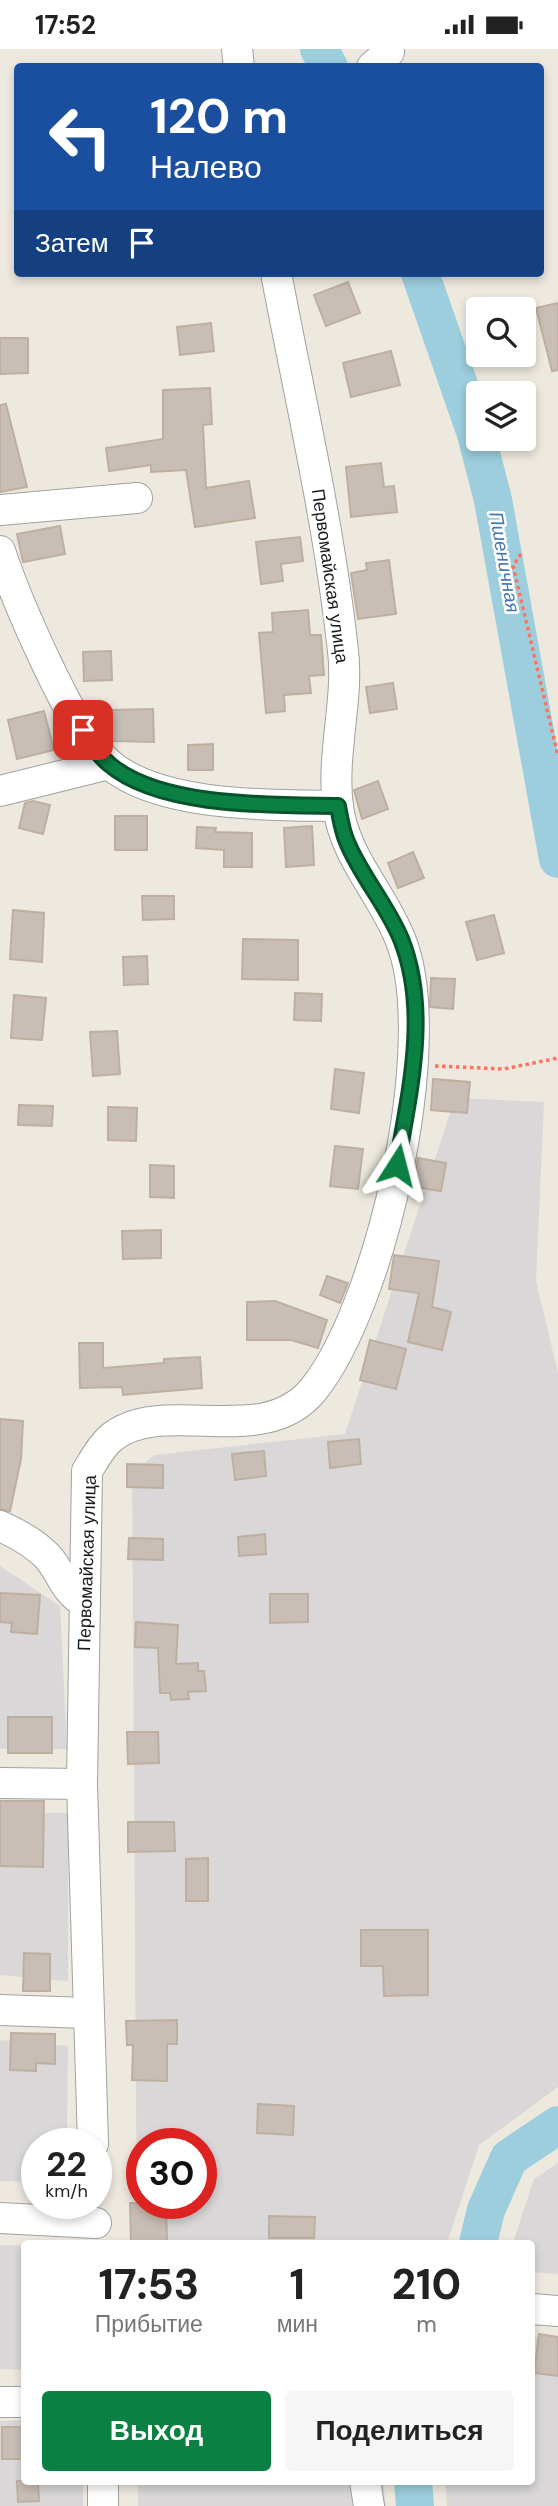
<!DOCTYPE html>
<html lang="ru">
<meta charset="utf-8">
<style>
:root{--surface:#fff;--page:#f6f6f6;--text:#222;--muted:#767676;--accent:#0b8043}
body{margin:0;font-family:"DM Sans",sans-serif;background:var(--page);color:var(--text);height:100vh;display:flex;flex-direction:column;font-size:26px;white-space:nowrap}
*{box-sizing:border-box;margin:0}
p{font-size:23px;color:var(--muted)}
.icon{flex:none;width:38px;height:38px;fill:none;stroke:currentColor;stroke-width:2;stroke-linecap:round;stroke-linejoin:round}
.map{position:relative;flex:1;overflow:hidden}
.panel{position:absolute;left:21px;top:2191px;width:514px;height:245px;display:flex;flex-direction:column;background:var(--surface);border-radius:7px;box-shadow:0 4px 10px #0003}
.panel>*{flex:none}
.top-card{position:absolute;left:14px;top:14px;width:530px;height:214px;border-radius:7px;box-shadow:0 4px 10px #0003;background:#1a4fa0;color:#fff;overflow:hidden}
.controls{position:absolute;left:466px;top:248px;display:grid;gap:14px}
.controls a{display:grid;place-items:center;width:70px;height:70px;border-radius:7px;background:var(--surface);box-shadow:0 4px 10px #0003;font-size:35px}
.speed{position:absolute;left:21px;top:2079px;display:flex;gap:14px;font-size:35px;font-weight:700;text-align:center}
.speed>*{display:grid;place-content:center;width:91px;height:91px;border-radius:50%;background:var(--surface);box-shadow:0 4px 10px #0003;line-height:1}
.speed small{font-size:18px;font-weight:400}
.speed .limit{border:10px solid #d22;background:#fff;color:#111}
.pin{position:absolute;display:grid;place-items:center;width:60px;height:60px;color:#fff;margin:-30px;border-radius:14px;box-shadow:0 4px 10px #0006}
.me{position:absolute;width:77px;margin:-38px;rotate:9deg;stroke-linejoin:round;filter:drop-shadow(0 0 5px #0008)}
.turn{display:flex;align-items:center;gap:24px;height:147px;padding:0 21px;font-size:32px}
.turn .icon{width:91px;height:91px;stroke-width:2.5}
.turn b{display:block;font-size:49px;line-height:60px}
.then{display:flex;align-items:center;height:66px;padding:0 21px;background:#0003;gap:14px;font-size:26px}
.eta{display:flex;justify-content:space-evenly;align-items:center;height:119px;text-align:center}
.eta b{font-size:42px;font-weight:800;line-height:49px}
.primary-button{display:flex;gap:14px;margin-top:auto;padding:14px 21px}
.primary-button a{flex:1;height:80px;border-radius:7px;background:var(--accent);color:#fff;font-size:28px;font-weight:800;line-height:80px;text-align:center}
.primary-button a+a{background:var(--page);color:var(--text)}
.status{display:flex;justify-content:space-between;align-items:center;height:49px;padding:0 35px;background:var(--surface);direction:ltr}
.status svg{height:19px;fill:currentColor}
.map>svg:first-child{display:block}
.residential{fill:#d9d7d7;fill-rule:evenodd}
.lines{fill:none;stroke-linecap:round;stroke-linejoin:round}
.river{stroke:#9ccede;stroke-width:38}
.building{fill:#c9beb5;stroke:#bfafa1;stroke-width:2}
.minor-casing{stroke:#a1a1a1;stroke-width:32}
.path{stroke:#ff725e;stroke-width:3.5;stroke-dasharray:3.5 3.5;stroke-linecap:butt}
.minor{stroke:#fff;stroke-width:30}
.route-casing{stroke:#07532c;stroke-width:18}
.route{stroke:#0b8043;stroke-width:12}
.labels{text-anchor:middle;stroke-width:5;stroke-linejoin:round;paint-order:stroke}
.street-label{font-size:18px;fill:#1a1a1a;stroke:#fff}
.water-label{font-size:19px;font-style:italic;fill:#4377ae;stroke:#fff}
</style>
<div class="status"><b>17:52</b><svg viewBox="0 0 49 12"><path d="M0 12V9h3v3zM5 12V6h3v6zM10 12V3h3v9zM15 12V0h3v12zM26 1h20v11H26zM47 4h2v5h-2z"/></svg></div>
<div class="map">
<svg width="558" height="2457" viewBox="0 0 558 2457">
<rect width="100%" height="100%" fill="#ede9df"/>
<g class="residential">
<path d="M455,1049L544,1053L536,1232L558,1324V2038L479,2096L447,2194H137L132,1424L155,1406L345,1385ZM142,2095H201V2154H142Z"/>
<path d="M0,1517L60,1557L67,1700H0Z"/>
<path d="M0,1764H68V1932L0,1926Z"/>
<path d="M0,1991L68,1997L67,2095H37V2133L0,2132Z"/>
<path d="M558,2114V2225L532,2223V2194H513L534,2130Z"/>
<path d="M0,2196L24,2197V2321L0,2320Z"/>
<path d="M532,2288L558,2290V2457H447L445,2433L532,2432Z"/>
<path d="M24,2371V2432L83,2433V2457H0V2372Z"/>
<path d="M138,2433H383L386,2457H138Z"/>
</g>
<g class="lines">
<g class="river">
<path d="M319,0L329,18"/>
<path d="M420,224L476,385L493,451L558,810"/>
<path d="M478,2194L486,2161L509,2109L558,2076"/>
<path d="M413,2432L415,2457"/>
</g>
</g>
<g class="building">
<path d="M348,233L360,264L326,277L314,246Z"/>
<path d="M558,254V321L552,322L536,259Z"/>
<path d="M211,274L214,302L180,306L177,278Z"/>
<path d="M0,289H28V324L0,325Z"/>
<path d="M391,302L400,336L351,348L343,314Z"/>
<path d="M210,339L212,375L203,376L206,439L249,432L255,469L195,478L186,421L151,423V416L109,422L106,399L163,390V341Z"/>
<path d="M6,355L27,438L0,443V356Z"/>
<path d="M381,414L384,438L394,437L397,463L351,468L346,418Z"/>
<path d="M60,477L65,505L23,513L17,485Z"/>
<path d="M300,488L303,512L281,515L283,532L261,535L256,493Z"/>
<path d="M389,511L396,565L358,570L351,524L367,521L366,514Z"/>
<path d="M308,561L310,586H321L324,626L309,627L311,644L284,646L285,662L266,664L259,584L273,583L272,564Z"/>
<path d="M111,602L112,631L84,632L83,603Z"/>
<path d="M393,634L397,660L370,664L366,638Z"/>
<path d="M153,660L154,693L112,692L111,661Z"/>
<path d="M44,662L54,701L17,710L8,671Z"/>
<path d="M213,695V721H188V696Z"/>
<path d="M378,732L388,760L362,770L354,741Z"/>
<path d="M33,752L50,756L43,785L19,779L25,754Z"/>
<rect x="115" y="767" width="32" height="34"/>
<path d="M312,777L314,816L286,818L284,779Z"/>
<path d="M197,778L216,779L215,783L252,784V818H224V801L196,799Z"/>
<path d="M413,803L424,829L398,839L388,814Z"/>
<path d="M142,847H174V870L143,871Z"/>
<path d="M13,861L44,864L42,913L10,910Z"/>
<path d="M494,866L504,904L477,911L466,873Z"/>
<path d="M243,890L298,891V931L242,930Z"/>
<path d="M147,907L148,935L124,936L123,908Z"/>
<path d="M431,929L455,930L453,960L430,958Z"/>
<path d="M295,944L322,945L321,972L294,971Z"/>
<path d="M14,946L46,949L42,991L11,989Z"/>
<path d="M117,982L120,1025L93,1027L90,983Z"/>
<path d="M335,1020L364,1024L359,1064L331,1060Z"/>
<path d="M433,1030L470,1033L467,1064L431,1061Z"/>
<path d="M19,1056L53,1057L52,1077L18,1076Z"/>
<path d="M108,1058L137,1059L136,1092L108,1091Z"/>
<path d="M335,1097L363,1100L358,1140L330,1137Z"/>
<path d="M418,1109L446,1114L441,1142L413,1138Z"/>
<path d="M150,1116L174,1117V1149L150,1148Z"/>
<path d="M161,1181V1209L123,1210L122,1182Z"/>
<path d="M394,1206L439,1212L432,1258L451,1263L442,1301L408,1293L419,1244L389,1240Z"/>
<path d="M327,1227L348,1234L340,1254L320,1246Z"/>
<path d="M275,1252L327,1271L318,1299L291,1291H247V1253Z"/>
<path d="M370,1291L406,1300L396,1340L360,1331Z"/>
<path d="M79,1294H103V1319L164,1314V1310L200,1308L202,1339L123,1346L122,1338L80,1339Z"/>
<path d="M0,1370L23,1372L21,1410L10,1462L0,1460Z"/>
<path d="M359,1390L361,1415L330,1419L328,1393Z"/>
<path d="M264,1402L266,1427L235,1431L232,1405Z"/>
<path d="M127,1415L163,1416V1439L127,1438Z"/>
<path d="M265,1485L266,1505L239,1507L238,1488Z"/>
<path d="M129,1489L163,1490V1511L128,1510Z"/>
<path d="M0,1544L40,1546L37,1585L11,1583L12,1574L0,1573Z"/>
<path d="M270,1545H308V1573L270,1574Z"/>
<path d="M136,1573L178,1576L176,1615L198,1614V1622H204L206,1642L188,1643L189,1650L171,1651L170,1644H160L158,1599L135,1598Z"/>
<rect x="8" y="1668" width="44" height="36"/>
<path d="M127,1683H158L159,1714L128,1715Z"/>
<path d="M0,1752H44L43,1818L0,1817Z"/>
<path d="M128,1773H174L175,1802L128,1803Z"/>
<path d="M208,1809V1852H186V1810Z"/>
<path d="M361,1881H428V1946L384,1947L383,1917H361Z"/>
<path d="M24,1904L50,1905V1942H23Z"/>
<path d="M177,1971V1995H167V2032L132,2031L133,1996H127L126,1972Z"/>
<path d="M11,1984L55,1985V2015L36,2014V2022L10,2021Z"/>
<path d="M258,2055L294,2057L293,2086L257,2084Z"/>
<path d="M130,2154H166L167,2194H131Z"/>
<path d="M269,2167L315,2168L314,2189H269Z"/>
<path d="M539,2285L558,2288V2327L534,2324Z"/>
<rect x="2" y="2378" width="22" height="32"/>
<path d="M17,2432H38L39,2452L18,2453Z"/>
</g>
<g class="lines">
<g class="minor-casing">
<g id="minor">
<path d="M237,0L239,18"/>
<path d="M372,18L389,3"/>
<path d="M0,461L137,449"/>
<path d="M0,502C16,550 73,685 109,715C161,759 273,756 338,757"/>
<path d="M0,742L109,715"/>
<path d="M0,1477C16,1484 34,1494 47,1507C61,1522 64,1542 84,1553"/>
<path d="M0,1734L82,1735"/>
<path d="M0,1961L87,1964"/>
<path d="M93,2095L82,1735L87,1422C94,1411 101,1397 112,1388C166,1347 263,1402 313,1341C381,1257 441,993 401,892C383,845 345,809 338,758C331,707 349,649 343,602C329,474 300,350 276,224"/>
<path d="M0,2169L96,2174"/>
<path d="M532,2260L558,2262"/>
<path d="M0,2353H24"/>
<path d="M103,2432V2457"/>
<path d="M365,2432L369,2457"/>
</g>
</g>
<g class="path">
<path d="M521,505L513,517L558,707"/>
<path d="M435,1017L504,1020L558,1009"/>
</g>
<use href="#minor" class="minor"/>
</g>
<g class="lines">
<g class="route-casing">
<path id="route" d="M83,681C91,694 98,706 109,715C160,759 274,756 338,757C340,768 342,782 347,793C361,827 387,856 401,890C430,962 409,1044 397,1116"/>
</g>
<use href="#route" class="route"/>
</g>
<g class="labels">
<g class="street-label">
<text transform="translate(330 527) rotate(82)" y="6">Первомайская улица</text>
<text transform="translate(87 1514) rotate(-88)" y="6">Первомайская улица</text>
</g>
<g class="water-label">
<text transform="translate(505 513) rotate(80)" y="7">Пшеничная</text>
</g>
</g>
</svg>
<div class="controls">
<a><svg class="icon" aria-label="search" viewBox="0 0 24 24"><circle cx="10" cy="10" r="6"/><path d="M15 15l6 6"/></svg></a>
<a><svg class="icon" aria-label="layers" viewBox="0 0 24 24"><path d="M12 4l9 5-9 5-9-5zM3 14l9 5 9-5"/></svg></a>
</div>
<div class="speed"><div>22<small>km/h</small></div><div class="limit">30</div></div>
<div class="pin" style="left:83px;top:681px;background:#d93025"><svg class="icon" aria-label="arrive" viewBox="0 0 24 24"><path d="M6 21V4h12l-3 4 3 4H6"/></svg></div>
<svg class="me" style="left:397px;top:1116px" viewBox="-20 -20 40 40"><path d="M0-17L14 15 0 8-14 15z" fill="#0b8043" stroke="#fff" stroke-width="4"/></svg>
<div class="top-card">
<div class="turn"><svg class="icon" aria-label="left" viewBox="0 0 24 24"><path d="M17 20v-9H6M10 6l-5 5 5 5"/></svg><div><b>120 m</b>Налево</div></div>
<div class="then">Затем<svg class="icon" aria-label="arrive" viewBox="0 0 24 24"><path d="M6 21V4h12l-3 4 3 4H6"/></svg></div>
</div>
<section class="panel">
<div class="eta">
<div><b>17:53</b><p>Прибытие</p></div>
<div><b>1</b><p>мин</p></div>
<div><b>210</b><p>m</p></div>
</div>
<div class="primary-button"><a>Выход</a><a>Поделиться</a></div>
</section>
</div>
